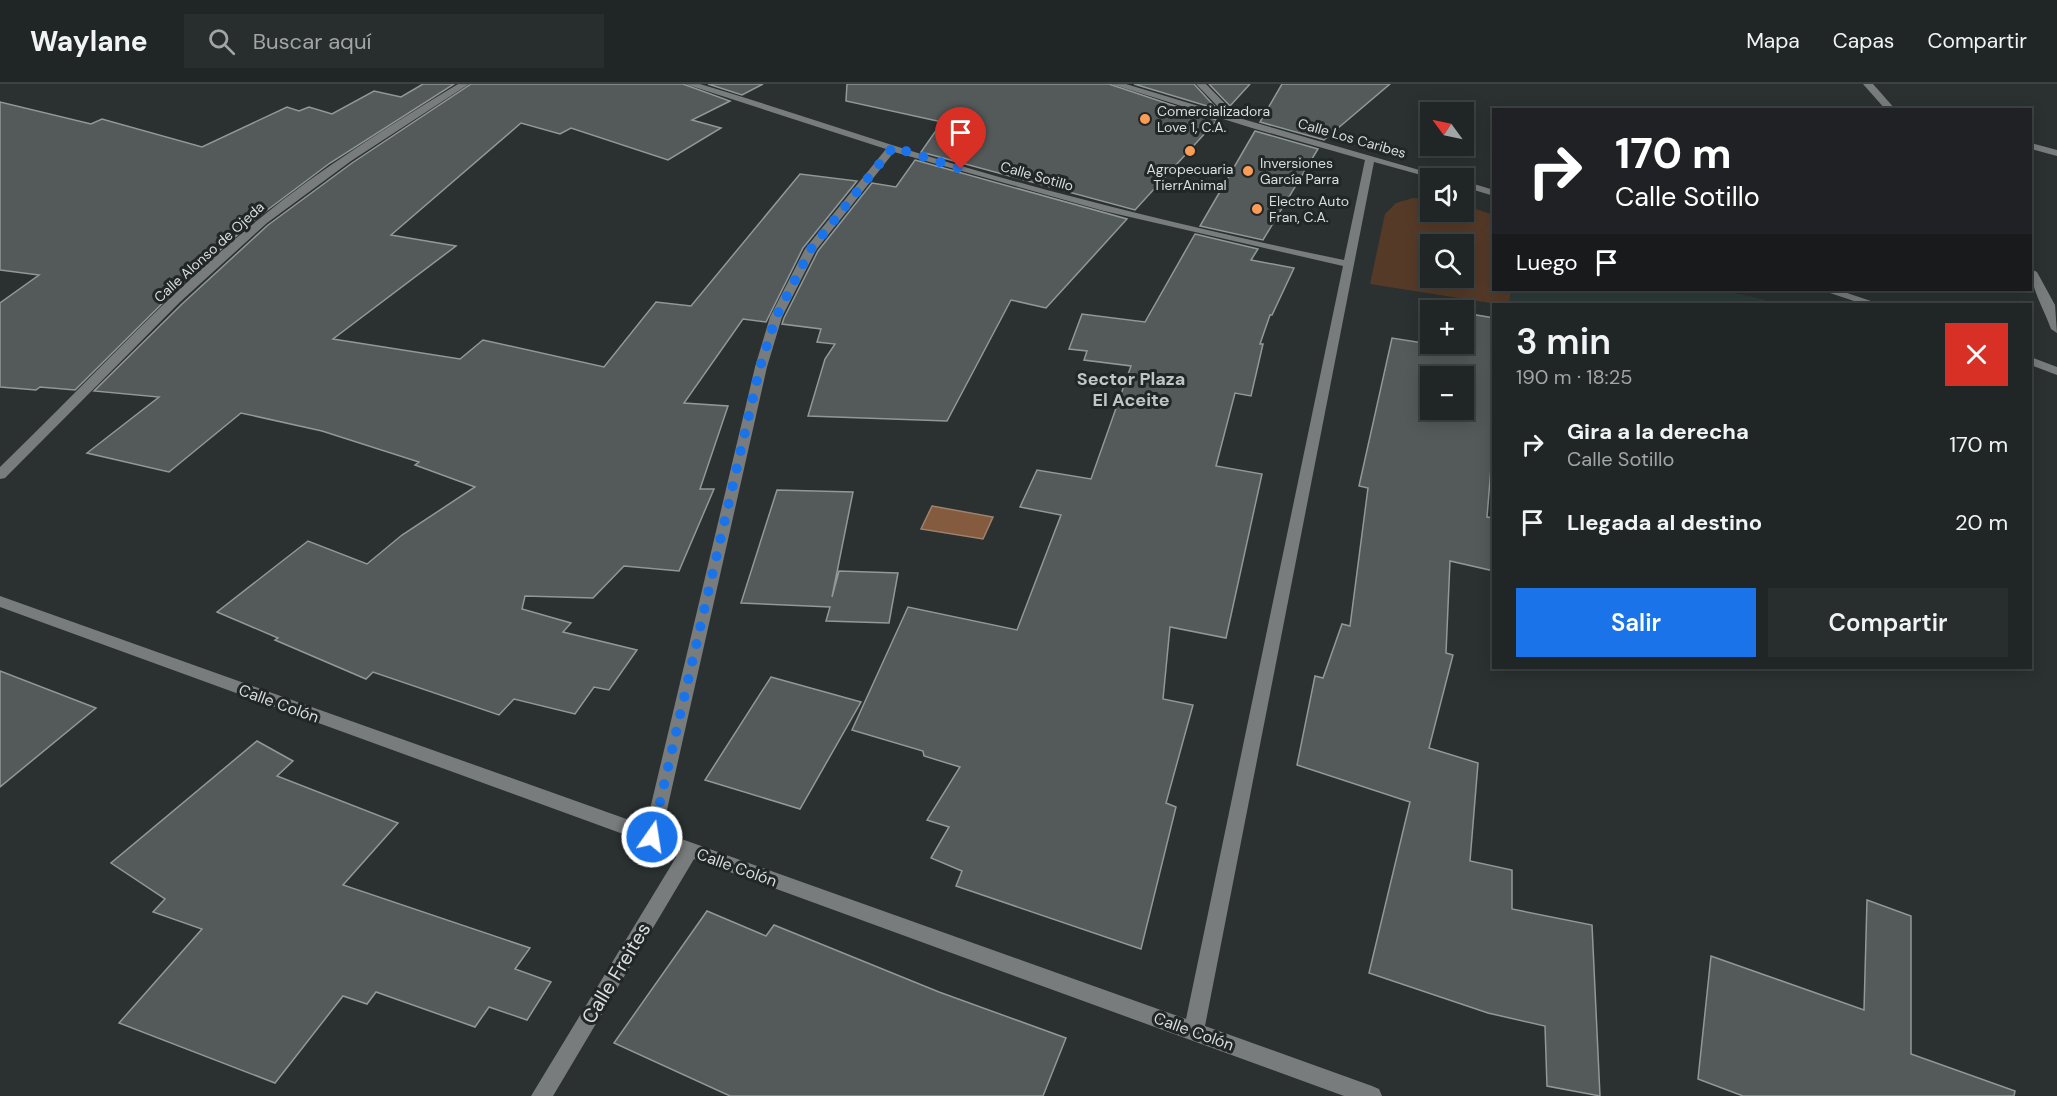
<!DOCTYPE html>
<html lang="es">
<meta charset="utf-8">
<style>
:root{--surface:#202525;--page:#282d2d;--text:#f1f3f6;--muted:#a2a5a7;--line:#3d4242;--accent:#1a73e8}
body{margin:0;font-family:"DM Sans",sans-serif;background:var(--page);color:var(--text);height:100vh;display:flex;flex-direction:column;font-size:22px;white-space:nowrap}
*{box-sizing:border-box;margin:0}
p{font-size:20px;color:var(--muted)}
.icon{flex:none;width:33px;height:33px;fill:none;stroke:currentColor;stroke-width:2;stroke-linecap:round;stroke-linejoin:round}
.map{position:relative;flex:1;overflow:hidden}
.panel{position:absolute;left:1492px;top:219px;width:540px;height:366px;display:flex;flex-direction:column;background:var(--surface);border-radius:0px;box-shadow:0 3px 15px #0003,0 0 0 2px var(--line)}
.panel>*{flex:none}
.guide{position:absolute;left:1492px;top:24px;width:540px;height:183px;border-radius:0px;box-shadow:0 3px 15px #0003,0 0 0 2px var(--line);background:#202124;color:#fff;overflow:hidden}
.needle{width:39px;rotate:303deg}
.fabs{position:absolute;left:1420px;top:18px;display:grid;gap:12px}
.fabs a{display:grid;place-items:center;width:54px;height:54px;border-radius:0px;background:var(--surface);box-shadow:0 3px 15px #0003,0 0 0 2px var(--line);font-size:30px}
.pin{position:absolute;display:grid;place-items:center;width:51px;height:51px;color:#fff;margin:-62px -26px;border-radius:50% 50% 50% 0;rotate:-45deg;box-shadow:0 0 6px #0007}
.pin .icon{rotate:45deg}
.me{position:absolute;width:66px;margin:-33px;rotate:13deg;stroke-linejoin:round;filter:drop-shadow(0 0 4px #0008)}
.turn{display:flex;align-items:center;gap:21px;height:126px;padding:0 24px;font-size:27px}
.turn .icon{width:78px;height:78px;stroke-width:2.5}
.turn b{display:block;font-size:42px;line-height:51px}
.then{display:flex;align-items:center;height:57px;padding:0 24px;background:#0003;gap:12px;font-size:22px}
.round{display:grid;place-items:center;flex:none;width:63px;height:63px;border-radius:0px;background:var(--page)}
.head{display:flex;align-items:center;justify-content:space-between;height:102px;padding:0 24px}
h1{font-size:36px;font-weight:600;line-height:45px}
.action{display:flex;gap:12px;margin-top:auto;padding:12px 24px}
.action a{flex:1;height:69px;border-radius:0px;background:var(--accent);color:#fff;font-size:24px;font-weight:600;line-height:69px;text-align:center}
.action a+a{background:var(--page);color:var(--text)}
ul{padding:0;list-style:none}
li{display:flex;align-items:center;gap:18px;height:78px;padding:0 24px}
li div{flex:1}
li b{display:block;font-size:22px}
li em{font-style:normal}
header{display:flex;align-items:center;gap:36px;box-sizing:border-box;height:84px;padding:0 30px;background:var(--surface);border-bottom:2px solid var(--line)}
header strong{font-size:28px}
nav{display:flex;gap:33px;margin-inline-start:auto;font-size:21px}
.search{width:420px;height:54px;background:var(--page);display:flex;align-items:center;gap:15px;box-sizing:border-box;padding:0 21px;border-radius:0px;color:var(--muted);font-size:22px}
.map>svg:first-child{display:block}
.built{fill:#2d3b3b}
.green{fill:#553a28;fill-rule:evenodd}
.water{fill:#855b3f;stroke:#9e826e;stroke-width:1.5}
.building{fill:#535a59;stroke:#919898;stroke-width:1.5;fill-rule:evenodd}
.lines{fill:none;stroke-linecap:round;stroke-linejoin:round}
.minor{fill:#797c7c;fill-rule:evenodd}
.route{stroke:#1a73e8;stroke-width:10;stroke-dasharray:0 18}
.poi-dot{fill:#fd9c56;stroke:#212727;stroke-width:2}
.labels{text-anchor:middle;stroke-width:6;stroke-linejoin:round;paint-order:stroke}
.far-poi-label{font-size:14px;fill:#dadddd;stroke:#212727;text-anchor:start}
.far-street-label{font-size:14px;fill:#dadddd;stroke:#212727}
.street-label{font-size:16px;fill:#dadddd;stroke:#212727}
.neighbourhood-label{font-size:18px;font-weight:bold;fill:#bfc6c6;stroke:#212727}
.near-street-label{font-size:20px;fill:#dadddd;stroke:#212727}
</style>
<header>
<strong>Waylane</strong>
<div class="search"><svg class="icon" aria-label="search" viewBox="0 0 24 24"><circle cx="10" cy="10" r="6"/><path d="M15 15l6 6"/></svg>Buscar aquí</div>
<nav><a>Mapa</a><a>Capas</a><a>Compartir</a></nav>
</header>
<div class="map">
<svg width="2057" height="1012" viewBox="0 0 2057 1012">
<rect width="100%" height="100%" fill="#2b3131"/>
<path class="built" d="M1511,206H1721L1766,216V220H1509Z"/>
<path class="green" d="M1413,114L1431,115V128H1464V121L1494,131V206H1511L1509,220H1497L1370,200L1385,130L1396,119ZM1431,160H1464V194H1431Z"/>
<path class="water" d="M932,422L993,433L983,455L921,445Z"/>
<g class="building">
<path d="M423,0H454L330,79L258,133L190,192L75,306L40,303L36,306L0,303V219L39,191L0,186V18L91,40L102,35L202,63L287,23L299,27L309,23L332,30L374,7L401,13Z"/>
<path d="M471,0H683L730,17L692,36L721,44L668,76L571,44L560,50L521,39L391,151L456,162L333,255L460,275L483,256L604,283L656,218L691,222L800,90L857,97L803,164L766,238L743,235L684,319L728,322L700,405H714L679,487L624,482L593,514L525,512L522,525L571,539L563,548L637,566L609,606L594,603L575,630L514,615L499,631L373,588L366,595L275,556L278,554L217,528L308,457L367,480L402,451L475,403L415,381L419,378L322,347L241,329L169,388L87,369L159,313L94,307L182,220L268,141L352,79Z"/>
<path d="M708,0H763L742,11Z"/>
<path d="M847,0H1109L1217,36L1135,126L921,68L942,38L846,17Z"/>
<path d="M1134,0H1194L1217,25Z"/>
<path d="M1209,0H1250L1230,22Z"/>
<path d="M1282,0H1390L1324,56L1260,38Z"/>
<path d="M1255,47L1318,65L1263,156L1200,142Z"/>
<path d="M915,76L1127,135L1046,224L1011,216L947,337L808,332L825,275L835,260L817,258L821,245L782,240L784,234L818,167L872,99L896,103Z"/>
<path d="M1195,150L1258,165L1251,176L1294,184L1272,231H1270L1260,260H1263L1251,312L1235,309L1216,382L1262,390L1226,554L1170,543L1163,615L1193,621L1166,719L1176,723L1141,865L956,802L962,787L931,774L949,743L927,736L960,683L924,672L923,667L852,646L908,523L1017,546L1061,431L1020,423L1037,386L1091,395L1131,282L1084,276L1087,267L1069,265L1082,230L1145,238Z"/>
<path d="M1430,224L1446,226H1431V260H1464V229L1494,234V347L1487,433L1494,434V487L1450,477L1446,569L1453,571L1429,664L1478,679L1470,777L1512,786V825L1592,841L1600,1012L1547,1002L1545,942L1488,929L1369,889L1410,718L1297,681L1315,592L1323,594L1342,540L1350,542L1368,404L1359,402L1392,254L1423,259ZM1431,292H1464V326H1431Z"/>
<path d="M777,406L853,408L832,513L839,487L898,489L889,539L826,537L830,523L741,519Z"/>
<path d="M0,587L96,624L0,703Z"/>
<path d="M771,593L861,618L800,725L705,696Z"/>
<path d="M257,657L293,677L277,692L398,739L343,801L530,864L515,885L551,898L527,936L489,923L475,943L376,908L367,920L343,912L275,999L119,939L202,845L153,828L165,815L111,779Z"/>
<path d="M1867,816L1911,832V970L2015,1007L2014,1012H1743L1698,995L1711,872L1864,926Z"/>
<path d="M707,827L766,852L774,841L939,908L1066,954L1043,1012H730L614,959Z"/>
</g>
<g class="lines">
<g class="minor">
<path d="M458,0H469L351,77L267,139L180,218L5,394L0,395V383C86,300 166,211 259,135C321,84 389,42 458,0Z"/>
<path d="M685,0H700C790,27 878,58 968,84C1092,120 1218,150 1344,176L1365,76L1252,44L1111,0H1126L1225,30L1196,0H1206L1239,34L1447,94H1432L1374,78L1205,942L1372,1002L1379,1005L1382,1012H1344L694,775L553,1012H531L678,770L0,523V512L646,742L755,283L770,233L805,165L886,65ZM894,68L1104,127L1343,182L1186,935L662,748L767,283L782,233L816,166Z"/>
<path d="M1863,0H1873L1896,26H1886Z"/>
<path d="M2031,59L2057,66V72L2031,65Z"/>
<path d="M1464,97L1494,106V112L1464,103Z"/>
<path d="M2031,185L2037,188L2055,221L2057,249L2051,245C2044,225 2031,205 2031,185Z"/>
<path d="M1821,206H1838L1880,220H1863Z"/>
<path d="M2031,273L2057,283V291L2031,281Z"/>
</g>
</g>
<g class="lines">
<path class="route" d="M652,753L760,283L776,233L811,165L893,63L961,85"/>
</g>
<g class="poi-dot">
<circle cx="1145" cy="35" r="6"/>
<circle cx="1190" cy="67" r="6"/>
<circle cx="1248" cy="87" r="6"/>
<circle cx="1257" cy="125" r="6"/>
</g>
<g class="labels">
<g class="far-poi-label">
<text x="1157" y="32">Comercializadora<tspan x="1157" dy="16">Love 1, C.A.</tspan></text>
<text x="1260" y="84">Inversiones<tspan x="1260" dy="16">García Parra</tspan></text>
<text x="1190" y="90" text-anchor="middle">Agropecuaria<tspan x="1190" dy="16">TierrAnimal</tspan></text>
<text x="1269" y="122">Electro Auto<tspan x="1269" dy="16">Fran, C.A.</tspan></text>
</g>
<g class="far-street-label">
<text transform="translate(1352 54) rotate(16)" y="5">Calle Los Caribes</text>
<text transform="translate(1037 92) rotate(16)" y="5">Calle Sotillo</text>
<text transform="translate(209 168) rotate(-42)" y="5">Calle Alonso de Ojeda</text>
</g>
<g class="street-label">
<text transform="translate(279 619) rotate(20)" y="6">Calle Colón</text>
<text transform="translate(737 783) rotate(20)" y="6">Calle Colón</text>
<text transform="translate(1194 947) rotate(20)" y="6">Calle Colón</text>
</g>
<g class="neighbourhood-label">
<text x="1131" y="301">Sector Plaza<tspan x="1131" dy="21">El Aceite</tspan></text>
</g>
<g class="near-street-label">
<text transform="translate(616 889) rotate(-59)" y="7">Calle Freites</text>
</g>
</g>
</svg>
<div class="fabs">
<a><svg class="needle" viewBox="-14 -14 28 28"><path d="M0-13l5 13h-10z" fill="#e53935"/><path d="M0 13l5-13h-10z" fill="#a2a5a7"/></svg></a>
<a><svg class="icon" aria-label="sound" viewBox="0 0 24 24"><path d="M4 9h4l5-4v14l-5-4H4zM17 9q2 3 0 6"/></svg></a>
<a><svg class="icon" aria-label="search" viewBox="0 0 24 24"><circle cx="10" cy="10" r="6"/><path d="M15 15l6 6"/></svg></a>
<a>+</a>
<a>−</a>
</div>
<div class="pin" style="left:961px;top:85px;background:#d93025"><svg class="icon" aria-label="arrive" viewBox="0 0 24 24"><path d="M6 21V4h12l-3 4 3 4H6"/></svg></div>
<svg class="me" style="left:652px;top:753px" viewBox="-20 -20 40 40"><circle r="17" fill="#1a73e8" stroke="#fff" stroke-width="3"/><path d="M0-11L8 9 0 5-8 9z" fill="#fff"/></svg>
<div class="guide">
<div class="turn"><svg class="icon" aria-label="right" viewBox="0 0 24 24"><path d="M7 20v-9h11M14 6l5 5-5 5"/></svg><div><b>170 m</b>Calle Sotillo</div></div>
<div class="then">Luego<svg class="icon" aria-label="arrive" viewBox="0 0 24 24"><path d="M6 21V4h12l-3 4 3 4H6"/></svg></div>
</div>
<section class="panel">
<div class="head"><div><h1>3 min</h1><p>190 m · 18:25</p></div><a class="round" style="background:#d93025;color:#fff"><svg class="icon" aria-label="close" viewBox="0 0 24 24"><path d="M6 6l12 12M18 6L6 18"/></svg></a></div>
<ul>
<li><svg class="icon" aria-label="right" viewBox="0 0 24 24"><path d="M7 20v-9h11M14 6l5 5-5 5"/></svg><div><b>Gira a la derecha</b><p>Calle Sotillo</p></div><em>170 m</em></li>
<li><svg class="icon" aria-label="arrive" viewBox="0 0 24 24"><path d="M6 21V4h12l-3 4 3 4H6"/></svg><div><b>Llegada al destino</b></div><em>20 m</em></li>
</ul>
<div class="action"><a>Salir</a><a>Compartir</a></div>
</section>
</div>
